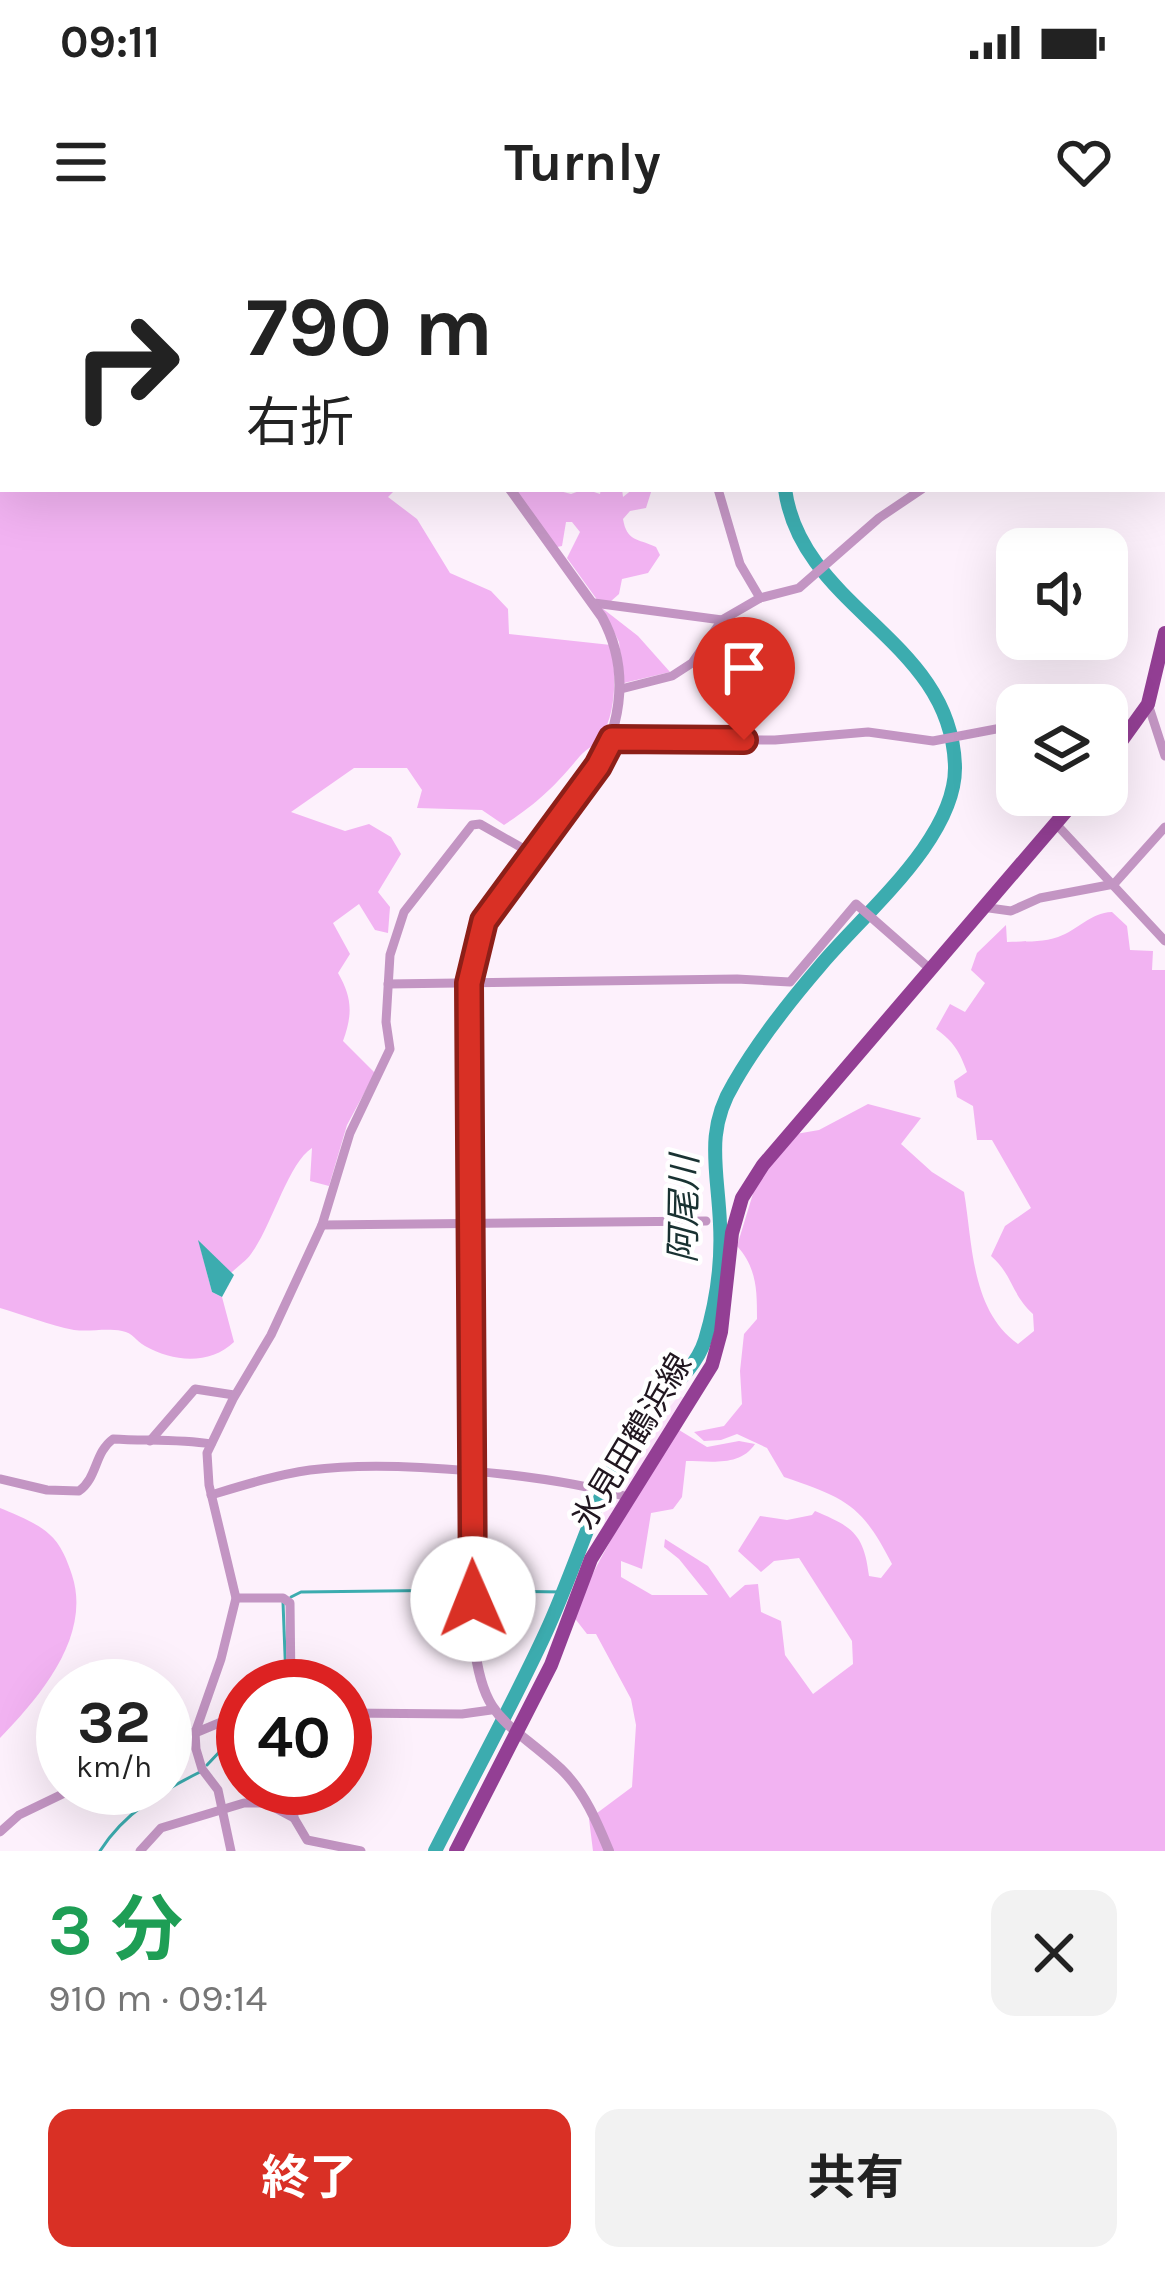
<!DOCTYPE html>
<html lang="ja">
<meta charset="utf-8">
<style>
:root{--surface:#fff;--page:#f2f2f2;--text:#222;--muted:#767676;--accent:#d93025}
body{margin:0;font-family:Karla,"Noto Sans JP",sans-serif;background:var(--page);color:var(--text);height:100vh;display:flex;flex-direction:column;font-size:45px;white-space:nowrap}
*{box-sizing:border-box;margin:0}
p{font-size:39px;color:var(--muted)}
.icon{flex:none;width:66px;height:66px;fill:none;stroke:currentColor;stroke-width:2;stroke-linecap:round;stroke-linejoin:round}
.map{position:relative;height:1611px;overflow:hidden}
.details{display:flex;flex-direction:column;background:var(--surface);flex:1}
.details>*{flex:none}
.banner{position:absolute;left:0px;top:0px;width:1167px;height:252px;box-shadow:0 12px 48px #0002;background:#fff;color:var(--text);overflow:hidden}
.tools{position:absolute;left:996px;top:288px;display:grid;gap:24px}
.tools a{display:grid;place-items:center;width:132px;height:132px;border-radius:24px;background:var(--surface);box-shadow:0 12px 48px #0002;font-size:60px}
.speed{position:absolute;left:36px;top:1419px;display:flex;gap:24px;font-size:60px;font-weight:700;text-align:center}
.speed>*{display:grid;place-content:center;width:156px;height:156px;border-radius:50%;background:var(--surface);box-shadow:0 12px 48px #0002;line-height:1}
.speed small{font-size:30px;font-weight:400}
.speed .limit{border:18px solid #d22;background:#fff;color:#111}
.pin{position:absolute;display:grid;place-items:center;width:102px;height:102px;color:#fff;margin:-123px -51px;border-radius:50% 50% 50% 0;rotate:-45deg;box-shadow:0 0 12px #0007}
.pin .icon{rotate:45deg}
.me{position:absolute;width:132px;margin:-66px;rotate:359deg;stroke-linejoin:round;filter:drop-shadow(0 0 9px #0008)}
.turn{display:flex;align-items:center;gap:42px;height:252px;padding:0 48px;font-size:54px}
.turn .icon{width:156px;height:156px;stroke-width:2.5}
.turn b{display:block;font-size:84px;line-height:102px}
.round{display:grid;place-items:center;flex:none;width:126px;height:126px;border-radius:24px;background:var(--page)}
.head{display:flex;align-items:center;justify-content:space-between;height:204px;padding:0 48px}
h1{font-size:72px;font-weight:700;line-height:90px;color:#1e9e55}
.action{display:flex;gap:24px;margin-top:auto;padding:24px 48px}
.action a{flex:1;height:138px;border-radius:24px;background:var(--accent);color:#fff;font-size:48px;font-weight:700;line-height:138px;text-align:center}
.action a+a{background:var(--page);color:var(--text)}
.status{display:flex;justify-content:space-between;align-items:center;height:84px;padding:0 60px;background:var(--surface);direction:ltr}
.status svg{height:33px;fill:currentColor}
header{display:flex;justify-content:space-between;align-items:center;height:156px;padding:0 48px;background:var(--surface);font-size:54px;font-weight:700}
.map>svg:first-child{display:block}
.built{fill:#fbe0fa}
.green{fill:#f2b3f2}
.water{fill:#3cacaf}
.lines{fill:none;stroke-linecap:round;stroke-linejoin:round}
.stream{stroke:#3cacaf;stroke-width:3}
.river{stroke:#3cacaf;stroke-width:14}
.minor{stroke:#c395c3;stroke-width:9}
.tertiary{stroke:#c395c3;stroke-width:10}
.primary{stroke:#933f94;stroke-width:14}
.motorway{stroke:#7f1583;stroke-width:16}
.route-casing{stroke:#8d1f18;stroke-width:30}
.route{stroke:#d93025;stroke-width:21}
.labels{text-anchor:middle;stroke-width:9;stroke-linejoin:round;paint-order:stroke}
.street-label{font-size:33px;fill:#211720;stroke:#fff}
.water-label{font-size:36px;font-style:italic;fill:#193232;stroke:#fff}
</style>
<div class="status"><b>09:11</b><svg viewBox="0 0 49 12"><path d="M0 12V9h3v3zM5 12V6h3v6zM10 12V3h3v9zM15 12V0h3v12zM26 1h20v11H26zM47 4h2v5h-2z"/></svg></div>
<header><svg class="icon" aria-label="menu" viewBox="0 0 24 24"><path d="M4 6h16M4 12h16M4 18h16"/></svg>Turnly<svg class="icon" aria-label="heart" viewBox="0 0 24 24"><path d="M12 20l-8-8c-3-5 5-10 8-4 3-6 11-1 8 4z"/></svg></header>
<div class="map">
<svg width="1165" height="1611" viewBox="0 0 1165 1611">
<rect width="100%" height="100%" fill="#fdf1fc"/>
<path class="built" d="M679,1156L687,1159L607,1287L600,1280L646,1195Z"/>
<g class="green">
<path d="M0,0L203,3H3V249H396L388,257L417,279L450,333L491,351L508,369L509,394L611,405C616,433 617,472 601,497C597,504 586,509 580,516C554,547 539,562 504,585L482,570L417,568L422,550L407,528H354L291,572L345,591L369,584L391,597L401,614L378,652L390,667L388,693L375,690L359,664L333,683L350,714L338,733C352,757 353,774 343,801L375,833L347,885L329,946L310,941L312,908C288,923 272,986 251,1014C246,1021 238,1026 231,1033L199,1002L212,1052L222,1057L234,1102C210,1125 173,1122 145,1106C135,1100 133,1093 122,1091C105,1088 90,1092 74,1090C49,1085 24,1075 0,1068Z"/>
<path d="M288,0H768L772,3H287Z"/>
<path d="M514,249H552L571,254L585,249L600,254L601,249H622L623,257L633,249H652L646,268L630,271L623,279C627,302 637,298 656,307L660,315L648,333L622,339L619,354L610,362L598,361L567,318L580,292L572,282H566L562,306L557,307Z"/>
<path d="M602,368L638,396L670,432L624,443L619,402Z"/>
<path d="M1112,672L1127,686L1130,710L1153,711L1152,730H1165V1611H593L589,1579L632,1547L636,1485L631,1459L596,1394H587L573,1376C601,1310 640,1251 679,1190L707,1207L739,1201L755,1204C740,1227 710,1221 686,1221L682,1257L673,1269L651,1273L642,1329L621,1321V1337L652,1355H708L679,1319L664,1307L665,1299L708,1326L730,1358L745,1345L758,1344L761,1372L781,1381L785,1415L813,1454L853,1424L852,1401L799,1318L774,1321L761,1332L738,1311L760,1276L787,1280L812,1275L815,1271C853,1287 864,1294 869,1336L881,1338L892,1324C862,1265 846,1258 784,1237L767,1208L737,1194L721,1200L704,1201L694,1192L724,1186L742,1164L740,1131L744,1094L757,1079C757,1051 757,1028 737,1006L755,947L790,895L819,890L868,864L921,878L901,904L932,932L964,952C973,1006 971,1070 1018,1104L1034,1091L1033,1074C1011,1054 1013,1035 991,1016L1005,986L1031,968L992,900H977L973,866L957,857L954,841L967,832C960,812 953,801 936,789L950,764L965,772L985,743L971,730L977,713L1006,685L1007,702C1023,701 1042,703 1058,697C1078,690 1090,673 1112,672Z"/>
<path d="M0,1268C15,1274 37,1283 49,1294C61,1304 67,1320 72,1335C92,1396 40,1457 0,1498Z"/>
</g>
<path class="water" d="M198,1000L234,1035L222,1057L212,1052Z"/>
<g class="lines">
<g class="stream">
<path d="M480,1351L564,1352"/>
<path d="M291,1357L301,1352L466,1350"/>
<path d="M281,1446L286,1441L283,1362"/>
<path d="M207,1525L243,1487"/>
<path d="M100,1611C124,1573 160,1552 200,1532"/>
</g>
<g class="river">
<path d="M1043,3L1045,0"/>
<path d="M435,1611C472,1538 512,1466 546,1392C576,1327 596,1255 632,1192C652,1159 693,1138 705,1100C716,1064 722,1022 720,984C718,930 704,892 734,843C758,801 789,762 820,726C863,674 956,599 955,527C952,399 801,369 785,249"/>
</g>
<g class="minor">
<path d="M953,0L954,3"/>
<path d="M1164,36H1165"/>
<path d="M1164,210H1165"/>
<path d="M718,249L740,324L760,358"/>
<path d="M594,363L722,380"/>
<path d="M621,449L672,436L692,423L722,380L760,358L799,348L879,278L922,249"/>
<path d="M1148,464L1165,516"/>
<path d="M1107,484L1129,493"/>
<path d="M612,499L775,500L868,492L933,501L1017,485"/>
<path d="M1057,585L1165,701"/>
<path d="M982,667L1011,671L1040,658L1114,644L1165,587"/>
<path d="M388,744L737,739L790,742L856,664L929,728"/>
<path d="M322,985L706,981"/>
<path d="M150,1201L195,1149L234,1155"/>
<path d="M0,1239L47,1250L79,1251C98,1237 94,1213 113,1199C146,1201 178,1199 211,1204"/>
<path d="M211,1255C244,1245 276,1235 310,1230C391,1219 552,1234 631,1258"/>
<path d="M236,1358H283L290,1363L291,1446"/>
<path d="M345,1473L462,1474L491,1470"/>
<path d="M165,1490L195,1493L243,1473"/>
<path d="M293,1548L294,1578L307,1600L361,1611"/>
<path d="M0,1592L19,1575L75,1548"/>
<path d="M140,1611L161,1588L244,1563H266L294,1578"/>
<path d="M231,1611L218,1550L202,1529L196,1509L195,1493L221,1419L236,1358L209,1245L207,1213L233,1159L271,1095L322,985L350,893L390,809L386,782L390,715L404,672L472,585L480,584L531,613"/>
</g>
<g class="tertiary">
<path d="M330,0L333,3"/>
<path d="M510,249L602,377C629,427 623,477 598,527L485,681L470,735L474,1402C483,1483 508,1480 561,1529C584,1551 597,1582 609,1611"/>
</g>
<g class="primary">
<path d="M1107,521L1148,464L1165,393"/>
<path d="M456,1611L551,1425L591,1319L712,1125L721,1092L732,993L742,958L763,925L1080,555"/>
</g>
<g class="motorway">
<path d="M1065,0L1078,3"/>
<path d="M1090,0L1103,3"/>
<path d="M1164,16H1165"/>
</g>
</g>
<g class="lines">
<g class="route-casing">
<path id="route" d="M473,1359L469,743L484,681L598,526L612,499L744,500"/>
</g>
<use href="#route" class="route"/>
</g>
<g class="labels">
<g class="street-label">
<text transform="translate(631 1201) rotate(-59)" y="12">氷見田鶴浜線</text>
</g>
<g class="water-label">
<text transform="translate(683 969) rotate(-89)" y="13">阿尾川</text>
</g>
</g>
</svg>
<div class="tools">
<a><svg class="icon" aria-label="sound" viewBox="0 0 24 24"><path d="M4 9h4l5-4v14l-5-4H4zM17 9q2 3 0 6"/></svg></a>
<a><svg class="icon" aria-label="layers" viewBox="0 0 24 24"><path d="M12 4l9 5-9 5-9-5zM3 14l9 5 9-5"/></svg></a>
</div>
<div class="speed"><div>32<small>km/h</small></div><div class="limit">40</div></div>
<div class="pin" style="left:744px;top:500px;background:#d93025"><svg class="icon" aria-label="arrive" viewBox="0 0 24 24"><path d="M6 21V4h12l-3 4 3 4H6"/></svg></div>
<svg class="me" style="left:473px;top:1359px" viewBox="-20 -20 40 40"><circle r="19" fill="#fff"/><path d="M0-13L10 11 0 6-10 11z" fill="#d93025"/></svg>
<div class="banner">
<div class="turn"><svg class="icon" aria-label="right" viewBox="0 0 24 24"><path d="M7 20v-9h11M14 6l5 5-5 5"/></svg><div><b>790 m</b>右折</div></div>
</div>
</div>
<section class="details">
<div class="head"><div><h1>3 分</h1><p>910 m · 09:14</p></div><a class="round"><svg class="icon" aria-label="close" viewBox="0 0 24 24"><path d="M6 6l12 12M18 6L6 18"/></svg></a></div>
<div class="action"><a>終了</a><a>共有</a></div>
</section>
